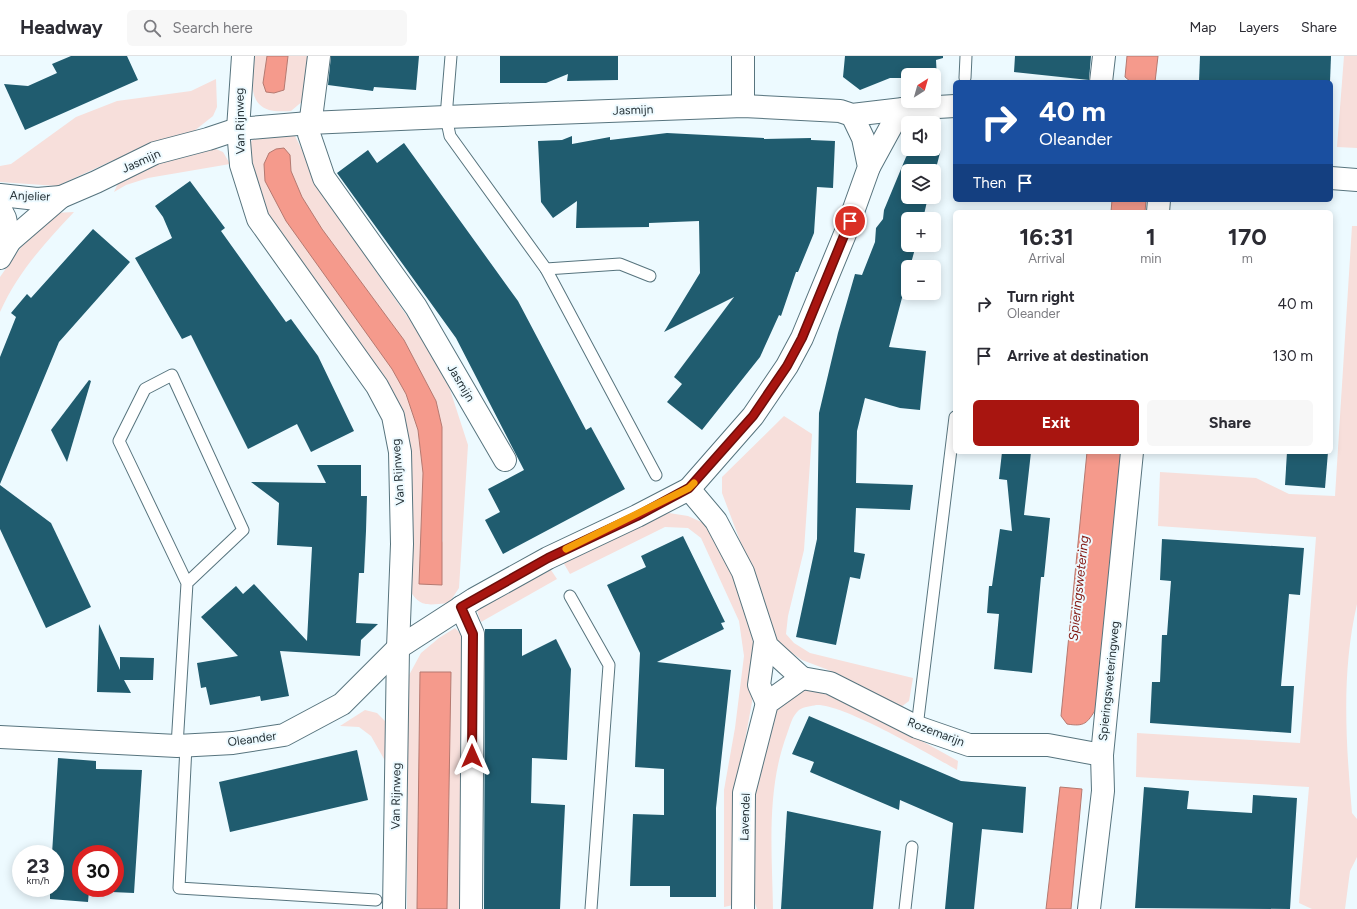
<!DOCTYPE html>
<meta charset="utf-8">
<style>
:root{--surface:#fff;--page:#f7f7f7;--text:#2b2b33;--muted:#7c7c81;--line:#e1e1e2;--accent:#a81510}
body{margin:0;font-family:Figtree,sans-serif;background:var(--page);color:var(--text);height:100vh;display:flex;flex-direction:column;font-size:15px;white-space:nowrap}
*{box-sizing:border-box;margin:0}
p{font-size:13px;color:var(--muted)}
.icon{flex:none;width:22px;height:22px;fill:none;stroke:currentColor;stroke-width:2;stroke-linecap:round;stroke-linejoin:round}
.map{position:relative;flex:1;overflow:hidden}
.panel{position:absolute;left:953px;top:154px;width:380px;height:244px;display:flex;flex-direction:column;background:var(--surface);border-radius:6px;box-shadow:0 2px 10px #0003}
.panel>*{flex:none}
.top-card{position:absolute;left:953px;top:24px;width:380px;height:122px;border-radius:6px;box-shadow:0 2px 10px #0003;background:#1a4fa0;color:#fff;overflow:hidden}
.needle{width:26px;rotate:37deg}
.buttons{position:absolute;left:901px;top:12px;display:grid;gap:8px}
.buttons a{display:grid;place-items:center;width:40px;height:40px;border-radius:6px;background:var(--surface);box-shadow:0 2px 10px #0003;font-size:20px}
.speed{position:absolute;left:12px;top:789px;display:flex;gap:8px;font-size:20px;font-weight:700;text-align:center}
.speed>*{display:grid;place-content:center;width:52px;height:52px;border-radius:50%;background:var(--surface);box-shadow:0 2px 10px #0003;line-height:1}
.speed small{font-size:10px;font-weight:400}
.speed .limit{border:6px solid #d22;background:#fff;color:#111}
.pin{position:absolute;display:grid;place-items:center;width:34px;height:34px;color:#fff;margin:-17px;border:2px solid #fff;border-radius:50%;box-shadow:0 1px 4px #0007}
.me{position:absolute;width:44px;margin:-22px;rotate:0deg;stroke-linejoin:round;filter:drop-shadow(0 0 3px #0008)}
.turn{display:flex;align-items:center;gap:14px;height:84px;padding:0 20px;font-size:18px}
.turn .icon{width:52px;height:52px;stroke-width:2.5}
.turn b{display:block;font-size:28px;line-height:34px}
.then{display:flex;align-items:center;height:38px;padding:0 20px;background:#0003;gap:8px;font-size:15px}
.eta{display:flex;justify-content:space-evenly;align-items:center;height:68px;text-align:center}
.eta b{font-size:24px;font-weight:700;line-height:28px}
.cta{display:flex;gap:8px;margin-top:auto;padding:8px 20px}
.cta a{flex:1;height:46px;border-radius:6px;background:var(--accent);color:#fff;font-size:16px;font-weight:700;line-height:46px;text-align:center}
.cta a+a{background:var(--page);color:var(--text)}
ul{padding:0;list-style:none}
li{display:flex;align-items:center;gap:12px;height:52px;padding:0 20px}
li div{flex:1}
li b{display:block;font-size:15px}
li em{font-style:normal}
header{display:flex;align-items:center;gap:24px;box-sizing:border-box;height:56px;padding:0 20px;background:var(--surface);border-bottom:1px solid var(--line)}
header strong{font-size:19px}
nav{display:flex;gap:22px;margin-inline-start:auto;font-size:14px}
.search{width:280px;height:36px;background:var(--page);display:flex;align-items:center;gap:10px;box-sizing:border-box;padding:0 14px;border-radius:6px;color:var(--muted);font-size:15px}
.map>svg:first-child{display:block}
.green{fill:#f7dfdb;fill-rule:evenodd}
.water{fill:#f59a8c;stroke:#b57970}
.building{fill:#205c6f;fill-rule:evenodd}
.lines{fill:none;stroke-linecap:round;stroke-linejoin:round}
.lane-casing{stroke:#57747e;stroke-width:13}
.street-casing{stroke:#57747e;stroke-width:24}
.lane{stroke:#fff;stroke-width:11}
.street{stroke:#fff;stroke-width:22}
.route-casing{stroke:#6d0e0a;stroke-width:10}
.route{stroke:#a81510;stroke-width:7}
.slow{stroke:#f59e0b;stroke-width:7}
.labels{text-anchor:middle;stroke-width:4;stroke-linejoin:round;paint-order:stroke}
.street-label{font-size:12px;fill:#1f2b30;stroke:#edfaff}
.water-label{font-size:13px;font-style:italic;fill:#831812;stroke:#edfaff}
</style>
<header>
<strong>Headway</strong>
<div class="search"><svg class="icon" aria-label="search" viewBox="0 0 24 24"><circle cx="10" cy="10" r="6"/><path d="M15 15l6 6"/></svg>Search here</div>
<nav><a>Map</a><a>Layers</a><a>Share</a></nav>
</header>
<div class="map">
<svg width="1357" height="853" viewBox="0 0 1357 853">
<rect width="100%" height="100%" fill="#edfaff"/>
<g class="green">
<path d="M255,0H267L263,27L284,34L288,0H310L304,44L291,55C284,55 276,56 269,54C246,47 253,18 255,0Z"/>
<path d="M1344,0H1357V92L1337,91Z"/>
<path d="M216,23L217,51L213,60L189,79L114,104L57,130L0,126V110L11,108L76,61L117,45L191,35Z"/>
<path d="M293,76L328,146L443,312L468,389L459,532L449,547C425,549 420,552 407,530L406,396L264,160L246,93L255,80ZM276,93L290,99L291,115L302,141L322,173L404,284L436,345L442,371L443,485L419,528L423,417L418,374L406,338Z"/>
<path d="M211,91L223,96L230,108L148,122L126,129L114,136L121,121L169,102Z"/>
<path d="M74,156C44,188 18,216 0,256V221L28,181L54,157Z"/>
<path d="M1352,170H1357V548C1341,617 1346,687 1352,757L1357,763V801L1350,815L1345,853H1312L1299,847L1309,731L1136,721L1137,677L1300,687L1316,481L1158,470L1160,416L1256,422L1289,438L1335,440Z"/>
<path d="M784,360L812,378L804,494L788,560L786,578L794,587L810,597L913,622L909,645L901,651L891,649L831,615L802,604L779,588L722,437V421Z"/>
<path d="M669,457L688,460L708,469L724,498L748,562L753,587L752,646L736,734L733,849L724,851V734L735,672L744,600L739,565L701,482L688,472L665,471L570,518L563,506L648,464Z"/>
<path d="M549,511L557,523L481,566L476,552Z"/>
<path d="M455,572L461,578L465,591V853H447L451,617L421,616L417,853H407L408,621L421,597L439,582Z"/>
<path d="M806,633L821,634L850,645L958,705L957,714C931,699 842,647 816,649C812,650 803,651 799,654C792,660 790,670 787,678C766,734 772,795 773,853H757L752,839V767L757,711L773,656L789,641Z"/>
<path d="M365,654L377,657L387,667L388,710L371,680L359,671L340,670Z"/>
</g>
<g class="water">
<path d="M267,0H288L284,34L274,37L266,36L263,27Z"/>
<path d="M1127,0H1158L1155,26H1131L1125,21Z"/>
<path d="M284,92L290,99L291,115L302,141L322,173L404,284L436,345L442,371V529L419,528L423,417L418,374L406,338L392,313L286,165L265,125L264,108L269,97L276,93Z"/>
<path d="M1112,144H1146L1145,156H1111Z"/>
<path d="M1087,396H1121L1096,653C1087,667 1085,671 1067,668L1061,660Z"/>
<path d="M420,616H451L447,853H417Z"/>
<path d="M1060,731L1082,733L1071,853H1046Z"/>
</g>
<g class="building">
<path d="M71,0H127L138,24L25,74L4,28L28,30L57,17L52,8Z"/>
<path d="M331,0H419L416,34L374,31L373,35L328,29Z"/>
<path d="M500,0H618V24L567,25L568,18L546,27H500Z"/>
<path d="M845,0H943V2L936,4L937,23L934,22V19H908V22H890L860,34L843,21Z"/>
<path d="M1015,0H1091L1089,24L1014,16Z"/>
<path d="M1200,0H1331L1330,26H1199Z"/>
<path d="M667,77L764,82V83L811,82V84L835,85L833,132L817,131L814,177L798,216H796L781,260L779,259L760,301L702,374L667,346L682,328L674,321L734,241L664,276L700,217L699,165L649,167V171L576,172L577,145L553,162L541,146L538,85L562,84L572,80V88L610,81V84Z"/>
<path d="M404,87L518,245L586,374L591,371L625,433L503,498L485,464L500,456L488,433L524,414L456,282L337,117L368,94L377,107Z"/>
<path d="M912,93H941L934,120V115H908V141H928L923,163H908V189H916L910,211H908V219L889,291L926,295L920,354L900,352L865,342L857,375L856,427L913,429L910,454L856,452L854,496L865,498L860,523L850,521L836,589L796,581L817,483L819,357L838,277L855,218L862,219L875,186L876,172L883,163L884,154L906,101Z"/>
<path d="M190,125L225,172L221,175L286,266L291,263L318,300L354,375L311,396L297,368L248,393L191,279L182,283L135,202L172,182L163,161L155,150Z"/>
<path d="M93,173L130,206L59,286L0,428V301L16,261L11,257L27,238L31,242Z"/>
<path d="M89,324L91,325L67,406L51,374Z"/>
<path d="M1002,396H1031L1024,459L1050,462L1044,521H1041L1032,617L994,613L999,558L987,557L989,530H992L1000,473L1012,475L1007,424L999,423Z"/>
<path d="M1287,396H1328L1325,432L1285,429Z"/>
<path d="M317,409H361V440H367L366,475L364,517H359L356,567L378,568L361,584L360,600L280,595L289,640L261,645L260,640L210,649L206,631L201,632L197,607L238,600L201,561L236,530L243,538L254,528L307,585L312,491L277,489L279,447L251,426L326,427Z"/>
<path d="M0,429L51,467L91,551L46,572L0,473Z"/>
<path d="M683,480L725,566L721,567L724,573L657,606L731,614L716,752V841H670V830H630L633,758L664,759V713L635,711L640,597L607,529L646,511L641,500Z"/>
<path d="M1162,483L1304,492L1300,539L1289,538L1281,630H1294L1291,677L1150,667L1152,626H1160L1162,579H1167L1171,525L1160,524Z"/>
<path d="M99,568L120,614V601L154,602L153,624H124L131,637L97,636Z"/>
<path d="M485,573H522V600L556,583L571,613L567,704L532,702L531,747L565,749L560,853H484Z"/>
<path d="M809,660L961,725L1026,731L1023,777L982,773L974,853H945L953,767L900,744L899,754L810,716L814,706L792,698Z"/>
<path d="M357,694L368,744L230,776L219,726Z"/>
<path d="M58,702L96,705V713L142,714L134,837L89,835L88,846L50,843V832H55V798H52ZM81,798H115V832H81Z"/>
<path d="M1144,731L1189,735L1187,753L1252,757L1253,739L1297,742L1290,853L1135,852Z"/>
<path d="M787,755L881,775L873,853H781Z"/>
</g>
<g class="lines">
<g class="lane-casing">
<g id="lane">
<path d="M451,0L446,61L450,80L546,213L656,419"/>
<path d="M965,22L966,0"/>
<path d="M546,213L620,208L650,220"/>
<path d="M570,540L609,609L591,853"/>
<path d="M917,671L955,361"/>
<path d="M177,690L187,527L119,385L145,333L172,319L243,474L187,527"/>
<path d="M186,690L179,832L376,844"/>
<path d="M905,853L912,791"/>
</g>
</g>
<g class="street-casing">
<g id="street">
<path d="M243,0L238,73L241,109L258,163L377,330L393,360L400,396L402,488L398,592L394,853"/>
<path d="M319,0L309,78L324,122L416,251L505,404"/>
<path d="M1101,26L1104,0"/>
<path d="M743,50V0"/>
<path d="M869,111L893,67L903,53"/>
<path d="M1331,122L1357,124"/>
<path d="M0,139L37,143L61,141"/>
<path d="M0,152L5,162L10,185"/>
<path d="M1158,156L1159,144"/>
<path d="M0,202L10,185L61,141L96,126L155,97L208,83L238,73L309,67L446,61L743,50L840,55L852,59L903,53L955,50"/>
<path d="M689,433L716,465L743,516L767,590L802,622"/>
<path d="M461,551L473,578L471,853"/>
<path d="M765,586L759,629L767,647"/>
<path d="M802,622L830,627L917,671L969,689H1048L1102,699"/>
<path d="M0,681L177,690L233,687L284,679L342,648L398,592L474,543L548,502L637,460L689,433L753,360L787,310L802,282L845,178L869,111L863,82L852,59"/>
<path d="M743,853L744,737L767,647L802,622"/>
<path d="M1089,853L1103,735L1102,699L1132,396"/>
</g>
</g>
<use href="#lane" class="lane"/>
<use href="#street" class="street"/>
</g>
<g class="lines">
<g class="route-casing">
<path id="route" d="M472,700L473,578L461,551L548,502L637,460L689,432L753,360L787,310L802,282L850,165"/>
</g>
<use href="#route" class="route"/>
<path class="slow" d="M566,493L689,432L694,427"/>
</g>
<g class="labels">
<g class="street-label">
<text transform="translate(633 54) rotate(-2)" y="4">Jasmijn</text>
<text transform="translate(240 65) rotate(-91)" y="4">Van Rijnweg</text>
<text transform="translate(141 105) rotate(-24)" y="4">Jasmijn</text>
<text transform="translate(30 140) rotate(2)" y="4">Anjelier</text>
<text transform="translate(461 327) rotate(59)" y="4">Jasmijn</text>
<text transform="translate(398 416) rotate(-94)" y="4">Van Rijnweg</text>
<text transform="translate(1109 625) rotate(-84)" y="4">Spieringsweteringweg</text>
<text transform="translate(936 676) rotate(21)" y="4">Rozemarijn</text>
<text transform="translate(252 683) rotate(-8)" y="4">Oleander</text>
<text transform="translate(396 740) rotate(-89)" y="4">Van Rijnweg</text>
<text transform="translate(745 761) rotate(-88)" y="4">Lavendel</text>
</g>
<g class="water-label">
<text transform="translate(1078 532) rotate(-84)" y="5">Spieringswetering</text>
</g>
</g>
</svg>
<div class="buttons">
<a><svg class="needle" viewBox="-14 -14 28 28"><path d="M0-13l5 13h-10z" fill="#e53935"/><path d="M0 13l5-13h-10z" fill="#7c7c81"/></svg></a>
<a><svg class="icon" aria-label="sound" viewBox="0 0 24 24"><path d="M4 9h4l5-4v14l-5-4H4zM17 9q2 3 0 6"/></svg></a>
<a><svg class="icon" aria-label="layers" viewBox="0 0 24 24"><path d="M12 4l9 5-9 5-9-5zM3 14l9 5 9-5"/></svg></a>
<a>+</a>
<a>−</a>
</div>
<div class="speed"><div>23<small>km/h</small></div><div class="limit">30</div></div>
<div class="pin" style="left:850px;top:165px;background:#d93025"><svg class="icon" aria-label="arrive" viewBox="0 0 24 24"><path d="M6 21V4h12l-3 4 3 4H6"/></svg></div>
<svg class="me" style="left:472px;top:700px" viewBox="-20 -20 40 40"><path d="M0-17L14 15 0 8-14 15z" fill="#a81510" stroke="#fff" stroke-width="4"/></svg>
<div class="top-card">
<div class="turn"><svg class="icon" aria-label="right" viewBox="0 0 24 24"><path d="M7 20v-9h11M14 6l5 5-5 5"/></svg><div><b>40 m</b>Oleander</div></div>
<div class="then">Then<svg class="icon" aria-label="arrive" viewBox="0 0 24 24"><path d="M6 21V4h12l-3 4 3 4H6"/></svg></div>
</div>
<section class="panel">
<div class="eta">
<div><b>16:31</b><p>Arrival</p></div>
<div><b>1</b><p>min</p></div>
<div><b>170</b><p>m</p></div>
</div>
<ul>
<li><svg class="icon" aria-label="right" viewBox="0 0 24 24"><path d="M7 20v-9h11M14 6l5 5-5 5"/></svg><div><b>Turn right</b><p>Oleander</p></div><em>40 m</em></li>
<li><svg class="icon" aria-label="arrive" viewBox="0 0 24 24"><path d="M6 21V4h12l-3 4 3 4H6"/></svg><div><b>Arrive at destination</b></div><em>130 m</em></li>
</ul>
<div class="cta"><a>Exit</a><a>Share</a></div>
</section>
</div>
